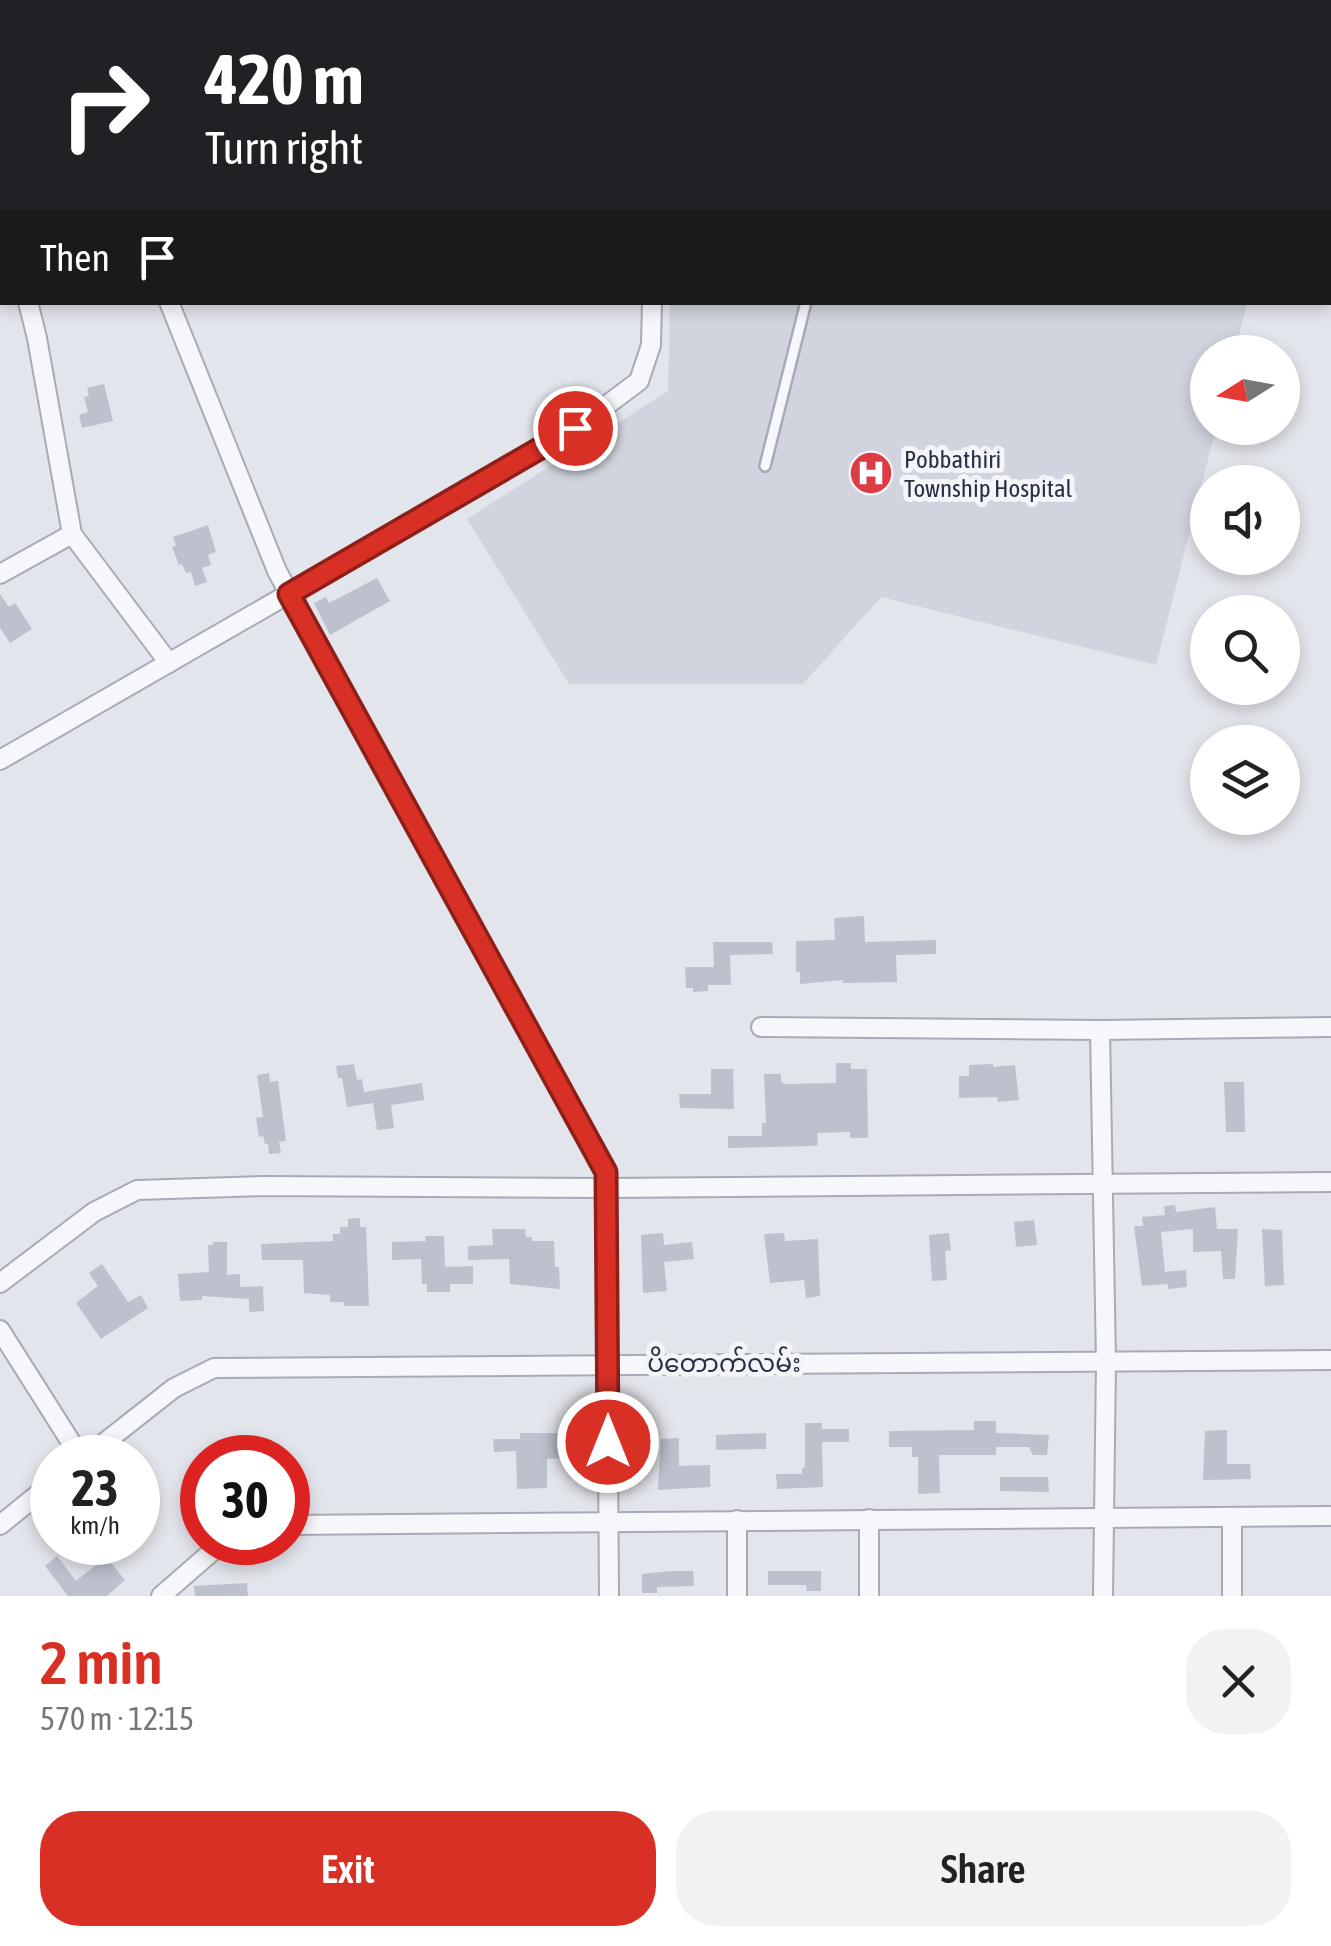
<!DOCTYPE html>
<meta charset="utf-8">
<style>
:root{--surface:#fff;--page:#f2f2f2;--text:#222;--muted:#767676;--accent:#d93025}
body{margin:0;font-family:"Asap Condensed","Noto Sans Myanmar",sans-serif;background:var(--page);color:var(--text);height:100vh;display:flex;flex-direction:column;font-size:38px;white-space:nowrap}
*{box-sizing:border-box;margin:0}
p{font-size:32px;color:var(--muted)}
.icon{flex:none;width:55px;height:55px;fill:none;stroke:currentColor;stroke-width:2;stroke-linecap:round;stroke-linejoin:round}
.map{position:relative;height:1596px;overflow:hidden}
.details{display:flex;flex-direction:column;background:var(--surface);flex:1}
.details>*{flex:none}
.top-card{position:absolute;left:0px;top:0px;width:1332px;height:305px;box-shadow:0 5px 15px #0003;background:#202124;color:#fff;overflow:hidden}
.needle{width:65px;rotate:259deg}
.buttons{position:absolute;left:1190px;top:335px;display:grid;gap:20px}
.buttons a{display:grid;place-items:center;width:110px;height:110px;border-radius:50%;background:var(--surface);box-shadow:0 5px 15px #0003;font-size:50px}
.speed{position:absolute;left:30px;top:1435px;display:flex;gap:20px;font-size:50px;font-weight:700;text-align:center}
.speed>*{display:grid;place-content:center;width:130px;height:130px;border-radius:50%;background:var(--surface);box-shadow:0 5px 15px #0003;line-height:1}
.speed small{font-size:25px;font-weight:400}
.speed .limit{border:15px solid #d22;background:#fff;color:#111}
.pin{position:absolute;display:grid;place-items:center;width:85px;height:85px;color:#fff;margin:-42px;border:5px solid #fff;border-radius:50%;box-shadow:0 2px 10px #0007}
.me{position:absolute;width:110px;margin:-55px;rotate:0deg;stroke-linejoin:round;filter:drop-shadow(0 0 8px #0008)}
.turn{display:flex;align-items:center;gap:35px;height:210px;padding:0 40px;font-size:45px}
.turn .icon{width:130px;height:130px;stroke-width:2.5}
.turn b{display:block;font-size:70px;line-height:85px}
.then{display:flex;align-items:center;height:95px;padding:0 40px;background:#0003;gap:20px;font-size:38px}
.round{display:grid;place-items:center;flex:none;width:105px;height:105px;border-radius:40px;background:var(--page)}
.head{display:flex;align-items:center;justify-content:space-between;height:170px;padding:0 40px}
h1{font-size:60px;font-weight:600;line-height:75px;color:var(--accent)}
.cta{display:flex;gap:20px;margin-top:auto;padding:20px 40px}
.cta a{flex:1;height:115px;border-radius:40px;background:var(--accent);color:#fff;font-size:40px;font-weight:600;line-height:115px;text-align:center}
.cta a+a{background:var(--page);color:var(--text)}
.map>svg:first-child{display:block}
.built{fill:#d1d4de}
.building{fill:#bcc1cd}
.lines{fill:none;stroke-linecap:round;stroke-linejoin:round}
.lane-casing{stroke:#a7abb7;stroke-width:14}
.street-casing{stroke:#a7abb7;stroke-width:22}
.lane{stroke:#f6f7fa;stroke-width:9}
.street{stroke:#f6f7fa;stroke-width:18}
.route-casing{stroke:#8d1f18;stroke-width:25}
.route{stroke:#d93025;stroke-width:18}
.labels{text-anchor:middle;stroke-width:10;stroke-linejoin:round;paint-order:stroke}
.poi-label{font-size:25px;fill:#293046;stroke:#f3f5f9;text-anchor:start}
.street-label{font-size:25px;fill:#293046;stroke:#f3f5f9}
</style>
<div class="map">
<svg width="1331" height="1596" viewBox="0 0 1331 1596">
<rect width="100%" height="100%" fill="#e3e5ec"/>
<g class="built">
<path d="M687,0H1324L686,2Z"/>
<path d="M670,303H1247L1235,352H1208V428H1216L1156,665L881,597L803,684H569L467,519L668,391Z"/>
</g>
<g class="building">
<path d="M104,384L113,421L82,428L79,415L88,412L84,397L89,396L87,388Z"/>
<path d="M208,525L216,552L208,555L211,565L202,568L207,582L195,586L191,572L186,573L182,564L179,565L172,547L176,545L173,537Z"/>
<path d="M377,578L390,601L330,635L314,603L326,597L329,603Z"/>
<path d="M0,594L9,607L15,603L32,629L10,643L0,628Z"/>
<path d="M864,916L865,942L936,940V954L896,955L897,982L843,983V980L800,984V972H796V941L835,940L834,918Z"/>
<path d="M713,942H772L773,954L730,955L731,985H708V991L693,992V988H686L685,967H714Z"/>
<path d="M836,1063H851V1069H867L868,1138H850V1132L817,1133L818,1145L812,1146L728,1148V1136H762V1123H766L764,1074H781V1081L785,1084L836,1083Z"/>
<path d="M354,1064L357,1080L362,1079L364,1092L422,1083L424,1100L391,1105L394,1128L377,1130L373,1103L347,1107L342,1078H338L336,1066Z"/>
<path d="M993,1064V1067L1015,1065L1019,1100L998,1102L997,1097L959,1098V1076H969V1065Z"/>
<path d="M711,1069H733L734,1109L680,1108L679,1094H711Z"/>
<path d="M269,1073L270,1082L278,1081L286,1141L279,1142L281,1153L269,1154L268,1144H265L263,1136L259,1137L256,1118L263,1117L257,1075Z"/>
<path d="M1224,1082H1244L1245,1132H1226Z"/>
<path d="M1175,1205L1176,1212L1215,1207L1217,1229H1238L1235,1279H1223L1221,1251L1193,1252V1229L1161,1232L1165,1272L1186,1270L1187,1287L1168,1289V1284L1142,1286L1134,1226H1143L1142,1217L1165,1215L1164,1206Z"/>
<path d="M360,1218V1227H366L369,1306H344V1302H330V1295L304,1293L303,1260H262L261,1244L333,1241V1234H340V1227H348V1219Z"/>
<path d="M1034,1220L1037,1245L1016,1247L1014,1222Z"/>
<path d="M492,1229H525L526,1237H532V1241H554L555,1267H559L560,1289L510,1284L509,1259L468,1260V1246L493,1245Z"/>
<path d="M1262,1229L1282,1230L1284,1285L1265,1286Z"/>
<path d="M663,1233L664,1245L692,1242L694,1259L664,1262L667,1291L643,1293L641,1235Z"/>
<path d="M784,1233L785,1241L818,1239L820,1296L806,1298L804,1280L770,1283L764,1234Z"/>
<path d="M949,1233L951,1250L945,1251L947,1280L932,1281L929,1235Z"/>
<path d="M425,1236H444L445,1267L473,1266V1284H450V1292H427V1284H422L421,1259L392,1260V1242L426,1241Z"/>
<path d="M213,1242H227V1275L240,1274V1287L263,1286L264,1311L249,1312V1299L202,1296V1300L180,1301L178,1274L209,1272L208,1245H213Z"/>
<path d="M102,1264L128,1302L141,1295L148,1308L101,1339L76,1303L98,1286L89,1273Z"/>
<path d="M974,1421H996V1433L1049,1435L1047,1455H1033L1029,1447H996V1455H939L940,1493L918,1494V1457H912V1447H889V1431L974,1430Z"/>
<path d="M805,1423H822V1429H849V1442H822L823,1487L777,1489L776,1474H802V1468L805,1467Z"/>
<path d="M1227,1430V1464H1250L1251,1479L1203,1480L1205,1431Z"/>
<path d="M520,1433H562V1458L547,1459V1488L517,1489L516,1451L494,1452L493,1439H520Z"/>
<path d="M766,1433V1449L716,1450V1435Z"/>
<path d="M679,1438V1466L710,1465V1487L658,1490L661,1439Z"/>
<path d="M1000,1477H1048L1049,1492L1000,1491Z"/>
<path d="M57,1556L76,1581L106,1557L125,1580L107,1596H68L45,1566Z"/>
<path d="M673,1571H693L694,1586L657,1587V1593H642V1574Z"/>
<path d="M768,1571H821V1591H807L806,1585H768Z"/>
<path d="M247,1583L248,1596H195L194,1586Z"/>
</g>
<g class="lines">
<g class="lane-casing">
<g id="lane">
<path d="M707,2L708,0"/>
<path d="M1273,2V0"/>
<path d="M765,466L806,302"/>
</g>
</g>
<g class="street-casing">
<g id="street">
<path d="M86,0L87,2"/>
<path d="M656,2V0"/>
<path d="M0,214L2,217"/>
<path d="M28,302L37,338L72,534L169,663"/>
<path d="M169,302L277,571L606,1172L609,1596"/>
<path d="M0,574L72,534"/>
<path d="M0,760L575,429L639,381L651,345L652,302"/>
<path d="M761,1027L1100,1030L1331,1027"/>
<path d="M1100,1030L1106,1362L1103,1596"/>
<path d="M0,1283L94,1212L137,1190L263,1186L606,1188L1331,1182"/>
<path d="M0,1330L81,1458"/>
<path d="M85,1458L174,1388L214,1368L1331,1360"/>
<path d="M1232,1517V1596"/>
<path d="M869,1519V1596"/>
<path d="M0,1525L52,1483"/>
<path d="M288,1525L1331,1516"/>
<path d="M161,1596L223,1542"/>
<path d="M737,1596V1520"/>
</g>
</g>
<use href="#lane" class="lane"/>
<use href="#street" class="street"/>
</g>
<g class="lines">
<g class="route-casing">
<path id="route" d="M575,428L289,594L606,1172L608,1442"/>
</g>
<use href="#route" class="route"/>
</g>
<defs>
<g id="hospital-disc" transform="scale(2.25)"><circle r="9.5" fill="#dc3d44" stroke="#f3f5f9"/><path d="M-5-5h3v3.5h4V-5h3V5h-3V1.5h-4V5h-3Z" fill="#fff"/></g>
</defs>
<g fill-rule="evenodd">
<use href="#hospital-disc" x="871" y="473"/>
</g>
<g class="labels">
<g class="poi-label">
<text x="904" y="468">Pobbathiri<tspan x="904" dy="29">Township Hospital</tspan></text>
</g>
<g class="street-label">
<text x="724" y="1372">ပိတောက်လမ်း</text>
</g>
</g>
</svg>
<div class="buttons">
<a><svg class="needle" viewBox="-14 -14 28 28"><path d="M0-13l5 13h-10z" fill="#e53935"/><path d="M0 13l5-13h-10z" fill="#767676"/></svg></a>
<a><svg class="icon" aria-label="sound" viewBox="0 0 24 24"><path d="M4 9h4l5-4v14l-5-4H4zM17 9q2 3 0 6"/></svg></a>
<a><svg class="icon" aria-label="search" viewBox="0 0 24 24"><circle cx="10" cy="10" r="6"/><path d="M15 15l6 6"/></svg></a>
<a><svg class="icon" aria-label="layers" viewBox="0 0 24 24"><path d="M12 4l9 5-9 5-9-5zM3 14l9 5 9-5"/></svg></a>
</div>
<div class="speed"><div>23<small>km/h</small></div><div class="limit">30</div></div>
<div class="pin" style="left:575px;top:428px;background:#d93025"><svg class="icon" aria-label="arrive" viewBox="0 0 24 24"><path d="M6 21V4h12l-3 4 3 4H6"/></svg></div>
<svg class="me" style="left:608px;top:1442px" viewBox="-20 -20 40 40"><circle r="17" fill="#d93025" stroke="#fff" stroke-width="3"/><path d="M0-11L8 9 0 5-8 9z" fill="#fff"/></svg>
<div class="top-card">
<div class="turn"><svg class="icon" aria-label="right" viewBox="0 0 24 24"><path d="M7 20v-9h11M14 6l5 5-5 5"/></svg><div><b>420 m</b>Turn right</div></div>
<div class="then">Then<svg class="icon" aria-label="arrive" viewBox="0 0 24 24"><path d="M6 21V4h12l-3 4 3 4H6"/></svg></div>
</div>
</div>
<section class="details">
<div class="head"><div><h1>2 min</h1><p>570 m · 12:15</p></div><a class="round"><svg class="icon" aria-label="close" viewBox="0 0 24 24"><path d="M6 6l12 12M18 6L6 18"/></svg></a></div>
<div class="cta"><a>Exit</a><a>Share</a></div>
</section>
